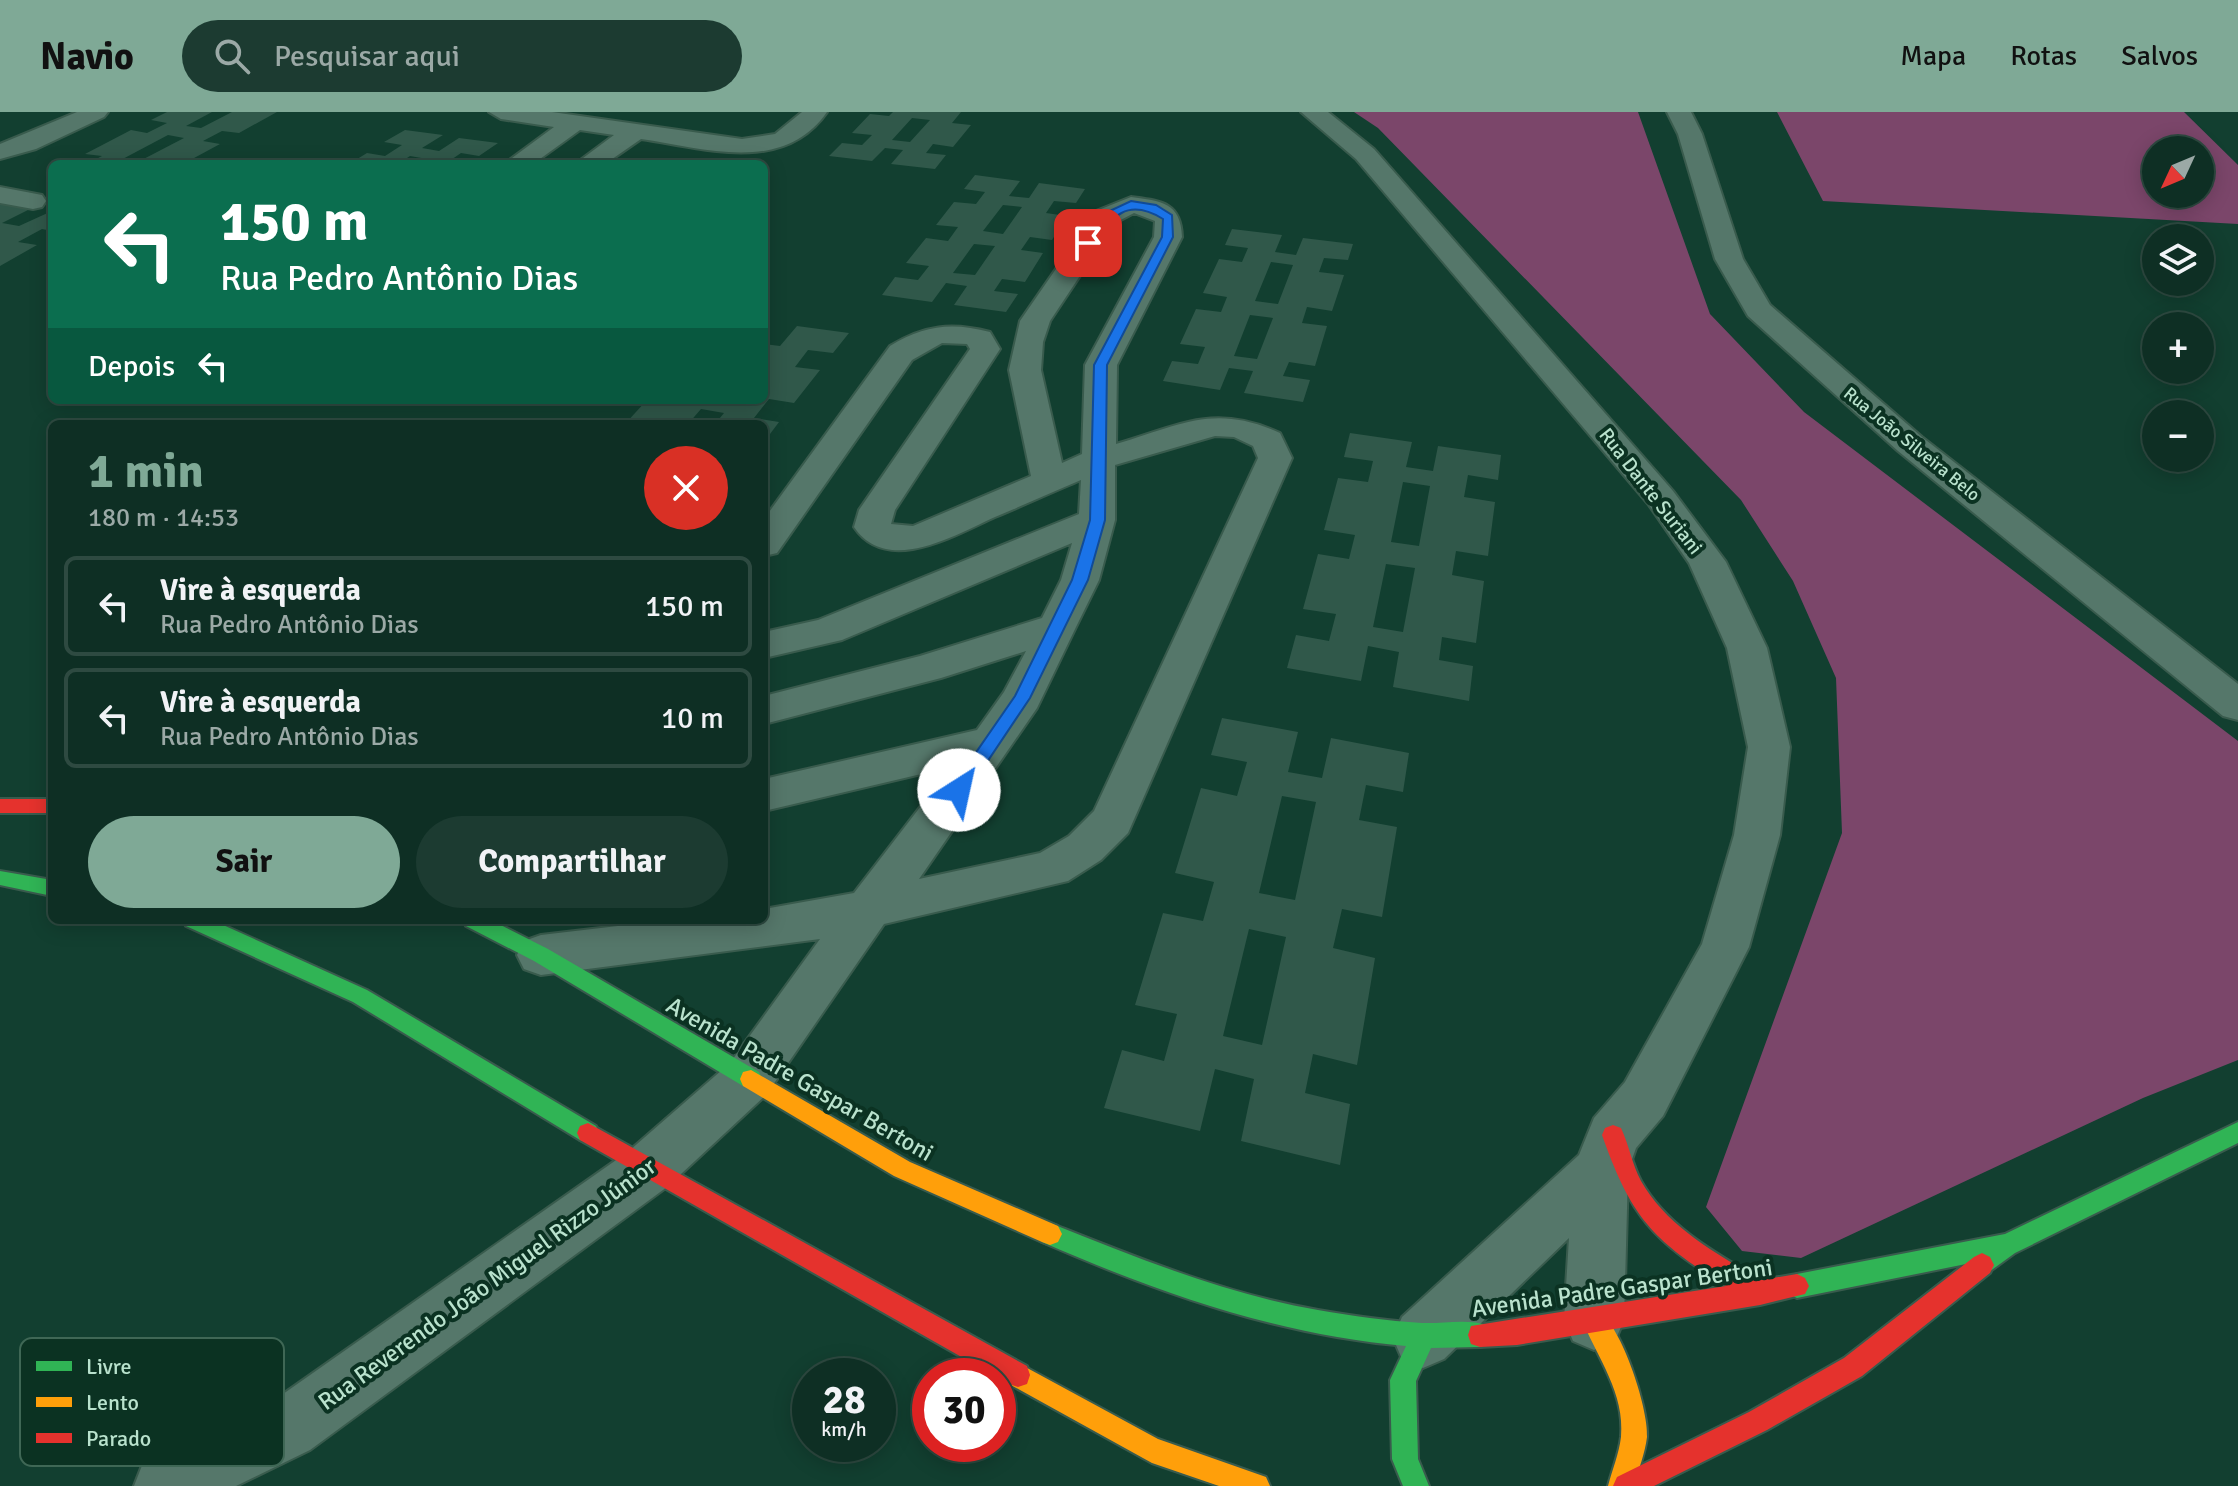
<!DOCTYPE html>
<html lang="pt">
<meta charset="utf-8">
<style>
:root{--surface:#0e2f24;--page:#1c3b31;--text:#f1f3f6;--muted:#9ba9a6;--line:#2e4a41;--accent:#7fa996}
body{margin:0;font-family:Signika,sans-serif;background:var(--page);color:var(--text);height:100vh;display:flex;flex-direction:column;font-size:30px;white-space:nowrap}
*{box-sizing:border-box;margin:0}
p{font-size:26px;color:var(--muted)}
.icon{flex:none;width:44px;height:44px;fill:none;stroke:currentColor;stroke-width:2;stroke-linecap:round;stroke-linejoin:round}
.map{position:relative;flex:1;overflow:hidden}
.side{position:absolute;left:48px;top:308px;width:720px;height:504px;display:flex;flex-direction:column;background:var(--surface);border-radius:12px;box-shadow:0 4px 20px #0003,0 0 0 2px var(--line)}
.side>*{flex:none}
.top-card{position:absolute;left:48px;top:48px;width:720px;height:244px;border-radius:12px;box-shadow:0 4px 20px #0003,0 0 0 2px var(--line);background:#0b6e4f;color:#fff;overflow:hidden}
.needle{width:52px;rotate:226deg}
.fabs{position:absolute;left:2142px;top:24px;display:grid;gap:16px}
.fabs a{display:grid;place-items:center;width:72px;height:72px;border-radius:50%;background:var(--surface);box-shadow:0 4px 20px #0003,0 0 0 2px var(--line);font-size:40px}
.speed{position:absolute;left:792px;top:1246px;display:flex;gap:16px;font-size:40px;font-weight:700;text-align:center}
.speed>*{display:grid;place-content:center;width:104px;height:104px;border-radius:50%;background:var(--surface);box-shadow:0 4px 20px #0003,0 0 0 2px var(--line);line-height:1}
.speed small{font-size:20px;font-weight:400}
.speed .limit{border:12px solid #d22;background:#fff;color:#111}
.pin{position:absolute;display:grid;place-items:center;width:68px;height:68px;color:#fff;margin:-34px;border-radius:16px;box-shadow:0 4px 12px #0006}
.me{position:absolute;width:88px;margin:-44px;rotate:35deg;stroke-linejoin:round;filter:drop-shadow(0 0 6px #0008)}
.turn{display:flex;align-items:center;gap:28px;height:168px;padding:0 40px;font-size:36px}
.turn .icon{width:104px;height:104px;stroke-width:2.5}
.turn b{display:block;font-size:56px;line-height:68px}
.then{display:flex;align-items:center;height:76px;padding:0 40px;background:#0003;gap:16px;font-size:30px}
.round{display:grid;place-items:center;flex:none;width:84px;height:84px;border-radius:42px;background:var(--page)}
.overview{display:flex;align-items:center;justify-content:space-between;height:136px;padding:0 40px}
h1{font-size:48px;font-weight:700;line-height:60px;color:var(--accent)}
.primary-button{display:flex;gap:16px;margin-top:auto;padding:16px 40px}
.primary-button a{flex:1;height:92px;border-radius:48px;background:var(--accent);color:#111;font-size:32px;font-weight:700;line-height:92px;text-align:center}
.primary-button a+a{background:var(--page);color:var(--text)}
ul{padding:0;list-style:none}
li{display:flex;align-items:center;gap:24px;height:100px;margin:0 16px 12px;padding:0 24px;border:4px solid var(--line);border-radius:12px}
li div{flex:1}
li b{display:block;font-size:30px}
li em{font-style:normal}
header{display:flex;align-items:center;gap:48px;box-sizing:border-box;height:112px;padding:0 40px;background:var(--accent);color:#111}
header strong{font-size:38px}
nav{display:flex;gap:44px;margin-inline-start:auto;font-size:28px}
.search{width:560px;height:72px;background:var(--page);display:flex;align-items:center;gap:20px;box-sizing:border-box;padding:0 28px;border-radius:44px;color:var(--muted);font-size:30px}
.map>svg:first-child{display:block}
.green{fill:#7b466a;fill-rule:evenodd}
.building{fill:#30584a;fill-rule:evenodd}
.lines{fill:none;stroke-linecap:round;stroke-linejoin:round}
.street-casing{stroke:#395b4d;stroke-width:4}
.fast-casing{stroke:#395b4d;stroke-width:4}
.slow-casing{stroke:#395b4d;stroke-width:4}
.jam-casing{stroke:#395b4d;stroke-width:4}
.street{fill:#55776a;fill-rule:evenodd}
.fast{fill:#30b455;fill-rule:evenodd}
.slow{fill:#ff9f0a;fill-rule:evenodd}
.jam{fill:#e5322d;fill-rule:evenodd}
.route{fill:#1a73e8;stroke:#114b97;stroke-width:2}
.labels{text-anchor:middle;stroke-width:8;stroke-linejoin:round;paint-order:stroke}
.far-street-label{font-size:18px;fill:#b9e2cd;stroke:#0b3222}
.street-label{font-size:20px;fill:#b9e2cd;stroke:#0b3222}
.near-street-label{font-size:24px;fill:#b9e2cd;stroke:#0b3222}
.key{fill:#0b3222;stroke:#3f6755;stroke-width:2}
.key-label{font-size:22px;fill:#b9e2cd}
</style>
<header>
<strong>Navio</strong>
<div class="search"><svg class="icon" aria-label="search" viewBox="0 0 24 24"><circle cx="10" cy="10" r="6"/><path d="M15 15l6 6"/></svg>Pesquisar aqui</div>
<nav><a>Mapa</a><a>Rotas</a><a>Salvos</a></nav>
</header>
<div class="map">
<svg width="2238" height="1374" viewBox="0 0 2238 1374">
<rect width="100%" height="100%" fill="#123f30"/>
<g class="green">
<path d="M1354,0H1638L1710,202L1804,300L2238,629V948L2143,986L1801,1146L1742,1139L1706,1095L1842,721L1836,566L1793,469L1741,388L1378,16Z"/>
<path d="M1777,0H2184L2238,53V112L1823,89ZM2156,38H2200V82H2156Z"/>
</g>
<g class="building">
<path d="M167,0H212L186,14L201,16L232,0H277L239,21L222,19L203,29L220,32L183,52H134L184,26L168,23L117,50L120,52H87L102,44L85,42L131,18L147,21L167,11L151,8Z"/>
<path d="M893,0H961L952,11L971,13L953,35L933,32L926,41L946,43L935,57L891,52L903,38L885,36L872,49L829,44L842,31L862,33L872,23L852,21L870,2L889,4ZM912,6L930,8L910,30L892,28Z"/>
<path d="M405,18L443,23L422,36L439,39L459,26L498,31L479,44L461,41L445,52H418L427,47L410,44L398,52H349L367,41L385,44L402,33L384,30Z"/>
<path d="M975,63L1020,69L1009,84L1029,86L1039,71L1085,77L1076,91L1054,89L1046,101L1067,104L1052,128L1030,125L1021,138L1043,141L1025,170L1002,167L994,179L1018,182L1006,200L954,193L967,174L946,171L932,190L882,183L895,165L918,168L929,154L906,151L926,126L948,129L958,115L936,113L954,90L976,92L985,80L964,77ZM1003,93L1022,95L1003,122L983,119ZM974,132L995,134L975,163L953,161Z"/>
<path d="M0,91L32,96L2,111L19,114L52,99V119L42,117L18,130L37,133L0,154Z"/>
<path d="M1232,117L1282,123L1275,140L1296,143L1303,126L1353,132L1348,148L1324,146L1319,160L1344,163L1332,199L1307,195L1302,211L1327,214L1315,254L1289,250L1283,264L1310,268L1303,290L1244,281L1253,259L1229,256L1220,278L1163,269L1172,249L1198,252L1205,235L1180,232L1196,197L1221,200L1227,185L1203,181L1219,147L1242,150L1248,136L1225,133ZM1271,150L1293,153L1278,192L1255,189ZM1250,203L1273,206L1257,247L1234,244Z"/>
<path d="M797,214L849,221L833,241L808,238L795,255L820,258L794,291L769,287L754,306L779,310L764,330V312H715L724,301L701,297L688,312H625L646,289L671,293L676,288H764V253L770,247L764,246V232L780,234Z"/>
<path d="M1350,321L1412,330L1406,355L1433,359L1438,334L1501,343L1498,368L1468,363L1464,385L1495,390L1488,444L1456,439L1452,463L1484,469L1476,531L1442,525L1439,548L1473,554L1469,589L1393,575L1399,540L1368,534L1361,569L1287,556L1296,523L1329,529L1336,502L1303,497L1318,442L1349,447L1355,423L1324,418L1338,366L1368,370L1373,349L1344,345ZM1403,370L1430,374L1419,434L1391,430ZM1386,452L1415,456L1403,520L1373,515Z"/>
<path d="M1222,606L1298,620L1288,660L1322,666L1331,626L1409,641L1403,680L1366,673L1359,708L1397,715L1382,805L1342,797L1333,836L1375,846L1357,953L1313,942L1305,981L1350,992L1340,1053L1241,1029L1254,967L1215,957L1200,1019L1104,996L1122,938L1164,949L1177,902L1135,893L1163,801L1203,809L1214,770L1175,761L1201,676L1237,684L1247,650L1211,643ZM1282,684L1316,690L1295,788L1259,781ZM1249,817L1286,825L1262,933L1223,924Z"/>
</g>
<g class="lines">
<g class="street-casing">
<g id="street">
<path d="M77,0H108L104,5L36,37L0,47V32Z"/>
<path d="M489,0H552L742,27L775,22L802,0H827C783,63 704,36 641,27L605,52H575L614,23L580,18L533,52H504L554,15L501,7Z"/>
<path d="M1301,0H1328L1374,37L1673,379L1726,450L1767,536L1790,635L1780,723L1749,835L1663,1004L1636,1036L1628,1059L1624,1208L1615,1229L1594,1238L1573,1229L1564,1208L1569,1126L1444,1247L1423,1256L1402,1247L1393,1226L1402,1205L1579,1043L1594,1006L1625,970L1702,832L1734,723L1748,635L1727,536L1689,451L1649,393L1356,47Z"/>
<path d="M1667,0H1691L1702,22L1743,147L1770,193L1922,325L2238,572V608L2223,604L1898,339L1748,204L1715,147L1678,22Z"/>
<path d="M0,75L42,83L46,89L42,95L33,97L0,91Z"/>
<path d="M1131,85C1161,89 1181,90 1182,125L1117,253L1116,332C1181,313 1214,291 1280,321L1292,346L1128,721L1101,748L1068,769L884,812L766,983L667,1075L310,1338L236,1374H134L143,1351L266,1294L629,1039L730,951L820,827L541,863L524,857L517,843L524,829L541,823L669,808H764V797L854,781L951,655L764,699V667L977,618L1004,580L1026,539L941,566L764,612V584L920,544L1042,506L1061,468L1072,431L842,528L764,546V520L818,508L1079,402L1081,368C1052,380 1024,393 995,405C955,423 887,464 854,415L859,398L970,237L967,232L942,231L912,248L777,441L764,444V407L890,234C924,213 952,210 990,220L1000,237L895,398L891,412L913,414L1031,364L1009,258L1020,209L1096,99ZM1134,101L1155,109L1154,125L1085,253L1082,342L1062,351L1041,258L1043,230L1050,209L1115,111ZM1215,324L1234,325L1253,334L1258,346L1094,699L1069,724L1040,741L919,767L1037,596L1076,515L1099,468L1115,408V353Z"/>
</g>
</g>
<g class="fast-casing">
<g id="fast">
<path d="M0,759L52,768V784L0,773Z"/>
<path d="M183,808H212L367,878L596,1014L599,1021L596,1028L588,1031L580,1028L353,890L186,814Z"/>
<path d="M463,808H491L548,837L759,960L762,967L759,974L751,976L743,974L534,849L466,814Z"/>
<path d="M2238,1010V1031L2015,1141L1982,1165L1974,1161L1971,1151L1797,1186L1789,1182L1785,1174L1789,1166L1797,1162L2005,1122Z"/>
<path d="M1050,1111C1138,1146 1225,1182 1318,1198C1353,1204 1387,1209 1422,1211C1443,1212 1469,1206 1489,1214L1492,1223L1489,1232L1480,1235L1431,1236L1416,1269L1418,1347L1429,1374H1403L1392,1347L1390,1268L1406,1234C1278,1223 1159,1181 1042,1130L1038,1122L1042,1114Z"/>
</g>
</g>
<g class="slow-casing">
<g id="slow">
<path d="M751,958L910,1050L1058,1114L1062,1122L1058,1130L1050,1133L1042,1130L894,1064L743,974L740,967L743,960Z"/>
<path d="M1594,1196C1620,1207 1649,1297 1647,1325C1645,1342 1638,1358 1634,1374H1608C1612,1358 1619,1342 1621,1325C1625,1281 1598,1247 1582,1208L1585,1199Z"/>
<path d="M1018,1251L1158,1327L1266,1365L1270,1374H1219L1152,1351L1009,1272L1006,1263L1009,1254Z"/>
</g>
</g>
<g class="jam-casing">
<g id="jam">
<rect x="0" y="687" width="52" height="14"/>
<path d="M588,1011L1027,1254L1030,1263L1027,1272L1018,1275L1009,1272L580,1028L577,1021L580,1014Z"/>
<path d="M1613,1013L1621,1016C1629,1033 1632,1052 1641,1069C1667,1115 1717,1142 1761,1168L1797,1162L1805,1166L1809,1174L1805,1182L1760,1193L1517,1233L1480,1235L1471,1232L1468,1223L1471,1214L1726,1174C1652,1128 1631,1105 1602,1023L1605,1016Z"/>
<path d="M1982,1141L1990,1145L1994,1153L1990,1161L1862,1264L1767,1318L1654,1374H1613L1617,1365L1749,1300L1844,1246L1974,1145Z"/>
</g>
</g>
<use href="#street" class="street"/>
<use href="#fast" class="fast"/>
<use href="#slow" class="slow"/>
<use href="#jam" class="jam"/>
</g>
<path class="route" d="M1131,89L1156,93L1172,103L1173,125L1107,253L1105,408L1088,468L1030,586L965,683L959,685L950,678L1015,584L1072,468L1090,408L1094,253L1162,125L1163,107C1127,85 1112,104 1092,134L1082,131L1101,103Z"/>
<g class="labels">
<g class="far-street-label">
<text transform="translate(1912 332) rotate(39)" y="6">Rua João Silveira Belo</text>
</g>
<g class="street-label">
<text transform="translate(1651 379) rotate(52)" y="7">Rua Dante Suriani</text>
</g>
<g class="near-street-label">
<text transform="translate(800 967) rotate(30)" y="8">Avenida Padre Gaspar Bertoni</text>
<text transform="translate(487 1172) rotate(-36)" y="8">Rua Reverendo João Miguel Rizzo Júnior</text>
<text transform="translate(1622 1176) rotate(-8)" y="8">Avenida Padre Gaspar Bertoni</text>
</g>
</g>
<rect x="20" y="1226" width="264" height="128" rx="12" class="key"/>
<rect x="36" y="1249" width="36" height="10" fill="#30b455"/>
<rect x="36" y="1285" width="36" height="10" fill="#ff9f0a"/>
<rect x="36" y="1321" width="36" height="10" fill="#e5322d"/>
<g class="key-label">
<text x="86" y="1262">Livre</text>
<text x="86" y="1298">Lento</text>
<text x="86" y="1334">Parado</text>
</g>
</svg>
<div class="fabs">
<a><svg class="needle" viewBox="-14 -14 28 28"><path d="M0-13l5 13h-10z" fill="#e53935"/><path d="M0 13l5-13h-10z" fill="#9ba9a6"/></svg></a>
<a><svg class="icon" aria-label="layers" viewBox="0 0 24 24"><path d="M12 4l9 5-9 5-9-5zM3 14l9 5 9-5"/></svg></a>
<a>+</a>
<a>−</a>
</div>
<div class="speed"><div>28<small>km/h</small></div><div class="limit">30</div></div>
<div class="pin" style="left:1088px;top:131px;background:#d93025"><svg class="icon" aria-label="arrive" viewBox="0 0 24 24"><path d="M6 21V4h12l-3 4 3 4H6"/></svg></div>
<svg class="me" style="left:959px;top:678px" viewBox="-20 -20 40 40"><circle r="19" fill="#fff"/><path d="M0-13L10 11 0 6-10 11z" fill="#1a73e8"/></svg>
<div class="top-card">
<div class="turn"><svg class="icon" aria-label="left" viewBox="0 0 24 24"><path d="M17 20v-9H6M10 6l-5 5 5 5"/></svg><div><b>150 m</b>Rua Pedro Antônio Dias</div></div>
<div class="then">Depois<svg class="icon" aria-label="left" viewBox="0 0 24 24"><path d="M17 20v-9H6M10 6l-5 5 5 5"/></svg></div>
</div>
<section class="side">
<div class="overview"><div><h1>1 min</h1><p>180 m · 14:53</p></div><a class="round" style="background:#d93025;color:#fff"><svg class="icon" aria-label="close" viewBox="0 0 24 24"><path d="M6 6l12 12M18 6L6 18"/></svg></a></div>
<ul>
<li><svg class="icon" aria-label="left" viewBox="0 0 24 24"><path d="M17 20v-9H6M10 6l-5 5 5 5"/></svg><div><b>Vire à esquerda</b><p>Rua Pedro Antônio Dias</p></div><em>150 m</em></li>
<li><svg class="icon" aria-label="left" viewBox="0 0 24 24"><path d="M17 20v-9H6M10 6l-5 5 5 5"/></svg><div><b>Vire à esquerda</b><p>Rua Pedro Antônio Dias</p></div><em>10 m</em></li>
</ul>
<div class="primary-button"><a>Sair</a><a>Compartilhar</a></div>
</section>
</div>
